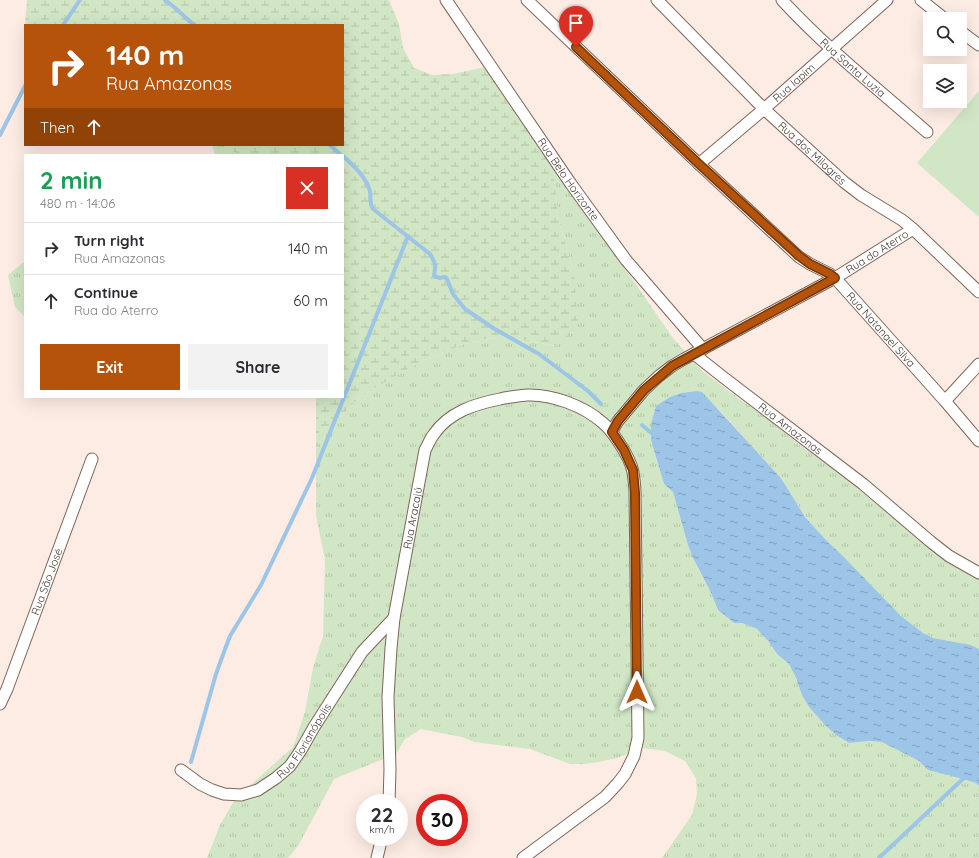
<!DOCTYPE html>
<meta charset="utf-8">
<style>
:root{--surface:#fff;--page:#f2f2f3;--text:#2b2b33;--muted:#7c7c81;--line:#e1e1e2;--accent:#b45309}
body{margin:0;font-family:Quicksand,sans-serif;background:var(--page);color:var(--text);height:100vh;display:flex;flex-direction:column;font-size:15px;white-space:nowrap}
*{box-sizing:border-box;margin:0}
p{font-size:13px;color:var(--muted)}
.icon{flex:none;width:22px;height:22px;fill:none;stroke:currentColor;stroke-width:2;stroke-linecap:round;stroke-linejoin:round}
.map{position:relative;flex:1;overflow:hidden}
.drawer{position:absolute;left:24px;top:154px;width:320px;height:244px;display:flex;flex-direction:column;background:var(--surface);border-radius:0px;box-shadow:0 4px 16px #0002}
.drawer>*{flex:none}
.hud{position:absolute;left:24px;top:24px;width:320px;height:122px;border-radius:0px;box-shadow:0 4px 16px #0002;background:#b45309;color:#fff;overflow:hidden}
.controls{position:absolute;left:923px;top:12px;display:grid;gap:8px}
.controls a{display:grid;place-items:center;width:44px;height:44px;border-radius:0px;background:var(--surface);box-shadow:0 4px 16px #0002;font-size:20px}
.speed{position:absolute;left:356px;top:794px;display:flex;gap:8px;font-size:20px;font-weight:700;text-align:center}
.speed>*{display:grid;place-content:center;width:52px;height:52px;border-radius:50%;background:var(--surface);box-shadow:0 4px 16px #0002;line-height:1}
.speed small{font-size:10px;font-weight:400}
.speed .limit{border:6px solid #d22;background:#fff;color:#111}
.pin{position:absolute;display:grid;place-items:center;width:34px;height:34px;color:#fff;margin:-41px -17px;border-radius:50% 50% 50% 0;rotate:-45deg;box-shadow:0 0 4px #0007}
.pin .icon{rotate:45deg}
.me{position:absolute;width:44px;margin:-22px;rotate:0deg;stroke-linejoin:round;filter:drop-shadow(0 0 3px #0008)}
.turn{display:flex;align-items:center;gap:14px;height:84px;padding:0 16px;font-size:18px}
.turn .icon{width:52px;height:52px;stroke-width:2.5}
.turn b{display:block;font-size:28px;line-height:34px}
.then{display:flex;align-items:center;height:38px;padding:0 16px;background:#0003;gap:8px;font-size:15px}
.round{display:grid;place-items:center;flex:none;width:42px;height:42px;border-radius:0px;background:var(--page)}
.headline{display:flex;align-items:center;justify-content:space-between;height:68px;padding:0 16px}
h1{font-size:24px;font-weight:700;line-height:30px;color:#1e9e55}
.cta{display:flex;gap:8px;margin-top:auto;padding:8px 16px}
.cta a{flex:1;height:46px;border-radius:0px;background:var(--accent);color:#fff;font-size:16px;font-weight:700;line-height:46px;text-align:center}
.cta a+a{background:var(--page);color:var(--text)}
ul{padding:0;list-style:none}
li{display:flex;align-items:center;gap:12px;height:52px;padding:0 16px;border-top:1px solid var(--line)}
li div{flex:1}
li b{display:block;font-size:15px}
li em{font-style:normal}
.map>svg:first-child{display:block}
.grass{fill:url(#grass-tufts)}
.wetland{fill:url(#wetland-marsh)}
.garden{fill:#d0e6c4}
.water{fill:url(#water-ripples)}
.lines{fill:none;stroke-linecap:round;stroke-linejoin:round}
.stream{stroke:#9dc5e7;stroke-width:4}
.street-casing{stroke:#7f665a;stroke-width:13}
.street{stroke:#fff;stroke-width:11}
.route-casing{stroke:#753606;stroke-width:10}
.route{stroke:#b45309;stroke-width:7}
.labels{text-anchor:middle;stroke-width:3;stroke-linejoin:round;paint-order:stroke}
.street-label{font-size:11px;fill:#453a35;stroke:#fdfdfd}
</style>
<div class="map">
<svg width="979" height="858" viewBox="0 0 979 858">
<defs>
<pattern id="grass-tufts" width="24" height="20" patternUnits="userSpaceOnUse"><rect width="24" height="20" fill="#d0e6c4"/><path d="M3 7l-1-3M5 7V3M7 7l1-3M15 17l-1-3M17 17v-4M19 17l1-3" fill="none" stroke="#b4c6a9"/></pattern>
<pattern id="wetland-marsh" width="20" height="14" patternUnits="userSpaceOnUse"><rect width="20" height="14" fill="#d0e6c4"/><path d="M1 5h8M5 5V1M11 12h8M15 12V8" fill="none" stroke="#b4c6a9"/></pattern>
<pattern id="water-ripples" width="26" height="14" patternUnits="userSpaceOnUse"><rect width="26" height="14" fill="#9dc5e7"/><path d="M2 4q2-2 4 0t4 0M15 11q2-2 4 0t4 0" fill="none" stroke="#82a1bc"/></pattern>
</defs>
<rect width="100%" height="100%" fill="#fdece4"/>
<g class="grass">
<path d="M212,145H225L238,155H215Z"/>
<path d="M553,165L580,206L612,250L673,338L701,370L738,398L766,417L797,443L836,471L914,535L934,550L979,574V649L971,645L933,638L923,633L901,616L840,553L826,540L805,517L786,486L780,477L720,411L696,391L681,393L670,397L651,440L664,484L673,492L675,499L688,545L698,569L711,593L718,610L734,623H742L757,629L769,642L777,654L789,664L809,707L825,725L836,735L849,743L869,741L882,742L919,761L928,770L959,778L976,783L979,786V858H662L692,815L697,794L696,778L685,761L665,751L643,748L617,758L599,762L583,764H570L530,749L474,742L462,737L421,729L405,739L396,754L334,779L298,846L288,858H207L220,825L235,799L293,747L305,712L313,668L323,636L325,559L316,516V436L340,417L361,396L413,366L436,355L462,345L501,336L556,346L574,273L559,222L556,196Z"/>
<path d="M25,261V317L15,307L8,275Z"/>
</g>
<path class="wetland" d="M27,0H389L399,24L403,48L414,68L432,75L453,74L485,67L553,165L556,196L559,222L574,273L578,324L556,346L501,336L462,345L436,355L413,366L361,396L340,417L316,436V397H343V155H238L225,145H343V25H25Z"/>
<path class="garden" d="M979,91V217L917,163Z"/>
<path class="water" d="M696,391L702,392L780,477L786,486L805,517L826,540L840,553L901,616L923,633L933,638L971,645L979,649V786L976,783L959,778L928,770L919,761L882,742L869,741L849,743L836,735L825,725L809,707L802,695L796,678L789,664L777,654L769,642L757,629L742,623H734L718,610L711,593L693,558L688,545L675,499L673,492L664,484L651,440V424L656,406L670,397L681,393Z"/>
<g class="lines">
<g class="stream">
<path d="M165,0L174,7L194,25"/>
<path d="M63,25L80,0"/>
<path d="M0,135L25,86"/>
<path d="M330,145L341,155"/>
<path d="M343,156C353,165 366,177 370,191C371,197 369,203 373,209L430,254C436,264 436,265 434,276L440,278L445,277L447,279L453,294L465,309L493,328L539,354L588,391L601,404"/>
<path d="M642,425L655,436"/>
<path d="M191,762L216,674L224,652L230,636L261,585L312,478L408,236"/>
<path d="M879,858L966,776"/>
</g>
<g class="street-casing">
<g id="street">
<path id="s1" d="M446,0L571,184L626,260L703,349"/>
<path id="s2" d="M527,0L699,164L799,257L810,264L830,274L835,278L945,401L979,441"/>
<path id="s3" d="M657,0L764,109L844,182L861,195L902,220L913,229L979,292"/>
<path id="s4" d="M782,0C826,48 878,89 927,132"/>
<path d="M921,0L945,19"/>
<path d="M960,31L979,45"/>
<path id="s5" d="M699,164L764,109L887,0"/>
<path id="s6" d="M694,354L723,377L863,484L931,542L949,556L979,573"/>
<path d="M945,401L979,364"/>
<path id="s7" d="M612,431L618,421L644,390L659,376L672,366L684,359L835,278L913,229"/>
<path id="s8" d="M0,704L7,689L92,459"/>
<path id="s9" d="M181,770L200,784L212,790L224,794L241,795L258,790L276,778L290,766L301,750L314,727L362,652L394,618"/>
<path id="s10" d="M389,803L390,769L388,697L391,648L394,618L425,450C428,445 430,439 434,434C449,412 475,404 500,399C508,397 518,396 527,395C552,394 584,406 603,423C609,428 614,435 618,441C624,450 631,461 633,472C634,479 635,486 635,493L638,738L634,756L625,774L618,783L605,797L523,858"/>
<path d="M377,858L382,837"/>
</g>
</g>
<use href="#street" class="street"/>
</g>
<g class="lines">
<g class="route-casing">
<path id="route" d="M576,47L699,164L799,256L810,264L830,274L835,278L672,366L644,390L618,421L612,432L624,450L633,470L635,493L637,692"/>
</g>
<use href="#route" class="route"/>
</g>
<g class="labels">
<g class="street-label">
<text dy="4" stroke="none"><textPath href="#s4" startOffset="98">Rua Santa Luzia</textPath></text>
<text dy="4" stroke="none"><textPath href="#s5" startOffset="125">Rua Iapim</textPath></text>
<text dy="4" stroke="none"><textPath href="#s3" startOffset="218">Rua dos Milagres</textPath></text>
<text dy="4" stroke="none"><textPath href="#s1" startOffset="217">Rua Belo Horizonte</textPath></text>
<text dy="4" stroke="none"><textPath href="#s7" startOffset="324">Rua do Aterro</textPath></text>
<text dy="4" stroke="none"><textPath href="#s2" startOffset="485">Rua Natanael Silva</textPath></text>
<text dy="4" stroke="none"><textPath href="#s6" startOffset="122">Rua Amazonas</textPath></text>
<text dy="4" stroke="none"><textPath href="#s10" startOffset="287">Rua Aracajú</textPath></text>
<text dy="4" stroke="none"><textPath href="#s8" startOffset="131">Rua São José</textPath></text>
<text dy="4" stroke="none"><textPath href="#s9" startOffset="153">Rua Florianópolis</textPath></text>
</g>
</g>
</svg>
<div class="controls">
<a><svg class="icon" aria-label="search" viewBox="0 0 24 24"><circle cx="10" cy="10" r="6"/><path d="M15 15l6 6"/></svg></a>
<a><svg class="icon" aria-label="layers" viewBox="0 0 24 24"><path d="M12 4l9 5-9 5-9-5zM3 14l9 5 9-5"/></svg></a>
</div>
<div class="speed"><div>22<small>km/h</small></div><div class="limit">30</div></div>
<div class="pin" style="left:576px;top:47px;background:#d93025"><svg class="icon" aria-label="arrive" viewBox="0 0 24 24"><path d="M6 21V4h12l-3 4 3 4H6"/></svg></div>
<svg class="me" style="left:637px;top:692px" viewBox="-20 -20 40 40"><path d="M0-17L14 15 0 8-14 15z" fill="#b45309" stroke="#fff" stroke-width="4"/></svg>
<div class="hud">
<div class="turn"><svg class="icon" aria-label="right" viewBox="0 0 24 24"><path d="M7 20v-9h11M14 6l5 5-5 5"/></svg><div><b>140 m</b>Rua Amazonas</div></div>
<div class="then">Then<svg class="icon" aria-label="ahead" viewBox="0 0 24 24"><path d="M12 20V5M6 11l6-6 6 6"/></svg></div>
</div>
<section class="drawer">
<div class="headline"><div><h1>2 min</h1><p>480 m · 14:06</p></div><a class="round" style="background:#d93025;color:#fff"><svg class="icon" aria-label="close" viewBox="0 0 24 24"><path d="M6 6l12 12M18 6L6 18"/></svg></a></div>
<ul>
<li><svg class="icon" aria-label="right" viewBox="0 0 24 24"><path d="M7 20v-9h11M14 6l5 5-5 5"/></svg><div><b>Turn right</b><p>Rua Amazonas</p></div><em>140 m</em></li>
<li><svg class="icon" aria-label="ahead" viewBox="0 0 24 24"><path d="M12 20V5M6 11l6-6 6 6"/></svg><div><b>Continue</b><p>Rua do Aterro</p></div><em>60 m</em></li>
</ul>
<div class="cta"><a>Exit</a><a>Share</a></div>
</section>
</div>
